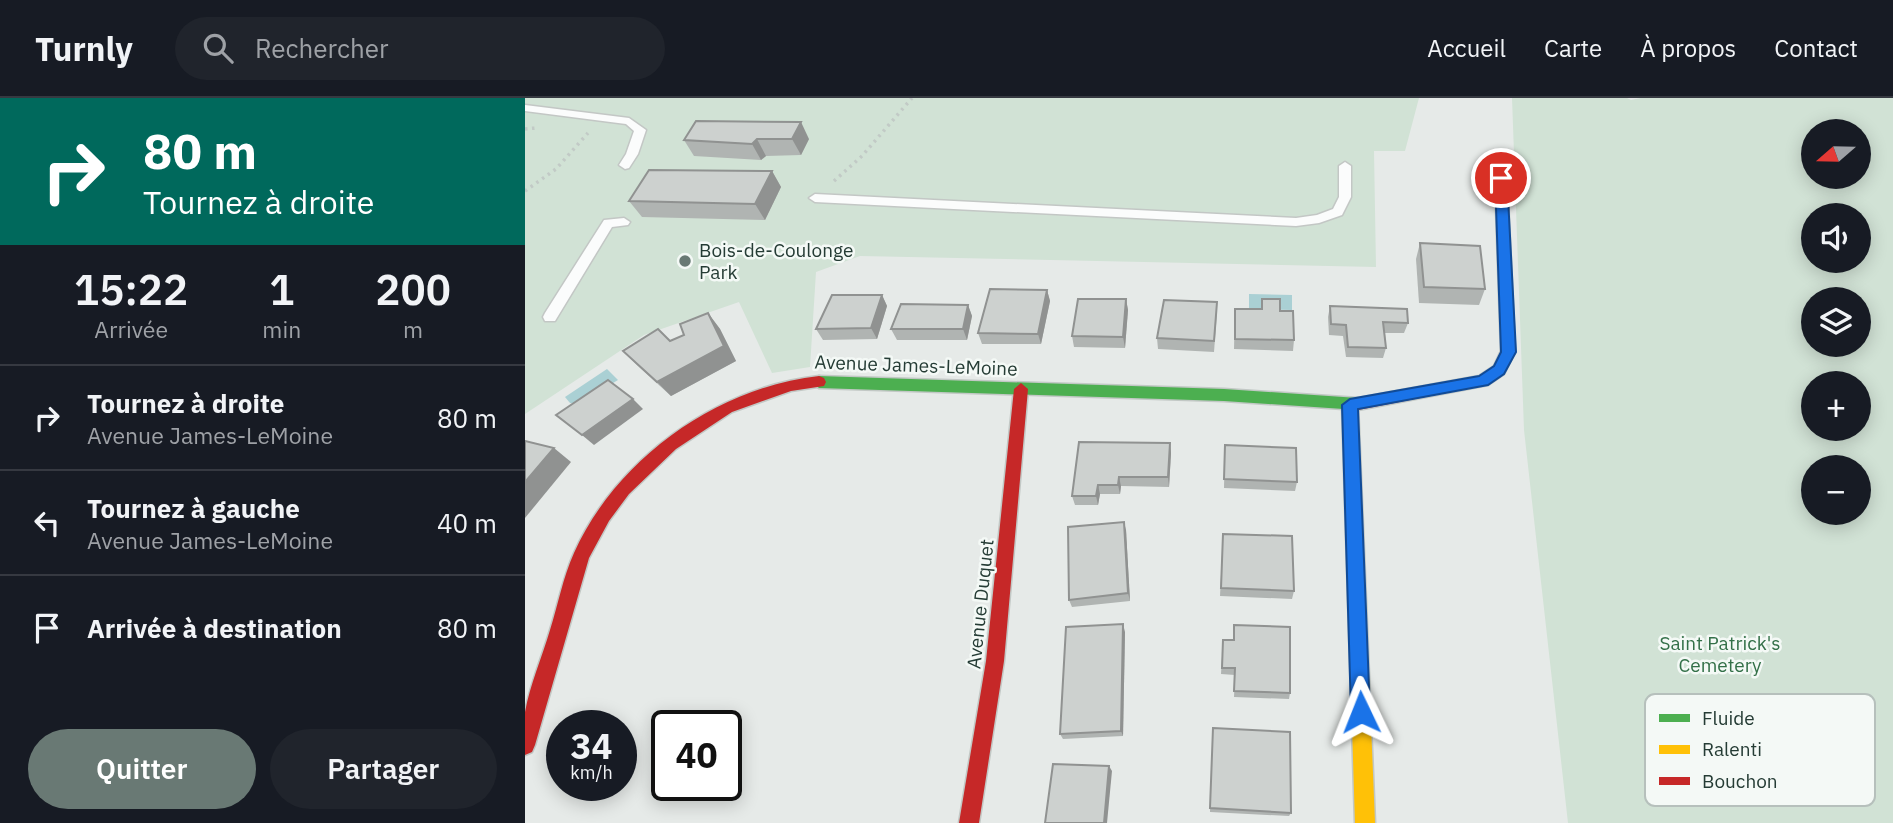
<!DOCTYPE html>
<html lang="fr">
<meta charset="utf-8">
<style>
:root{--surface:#171b24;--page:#20242c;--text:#f1f3f6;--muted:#9ea1a6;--line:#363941;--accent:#697974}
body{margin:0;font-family:"IBM Plex Sans",sans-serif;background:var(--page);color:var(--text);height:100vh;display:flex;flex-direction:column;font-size:26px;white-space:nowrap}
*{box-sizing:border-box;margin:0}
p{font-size:23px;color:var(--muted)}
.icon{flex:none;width:38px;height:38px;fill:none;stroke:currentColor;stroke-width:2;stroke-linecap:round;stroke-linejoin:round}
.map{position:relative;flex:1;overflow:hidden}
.drawer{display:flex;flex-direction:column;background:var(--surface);width:525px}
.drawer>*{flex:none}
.hud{background:#00695c;color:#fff;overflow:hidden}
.needle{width:46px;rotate:250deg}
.controls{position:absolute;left:1276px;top:21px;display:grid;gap:14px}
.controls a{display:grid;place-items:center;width:70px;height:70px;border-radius:50%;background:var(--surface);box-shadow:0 4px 18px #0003;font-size:35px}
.speed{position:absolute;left:21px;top:612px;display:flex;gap:14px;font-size:35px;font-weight:700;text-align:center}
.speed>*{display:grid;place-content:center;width:91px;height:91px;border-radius:50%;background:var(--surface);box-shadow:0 4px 18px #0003;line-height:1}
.speed small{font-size:18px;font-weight:400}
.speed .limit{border:4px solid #111;border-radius:10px;background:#fff;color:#111}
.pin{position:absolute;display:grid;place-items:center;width:60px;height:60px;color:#fff;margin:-30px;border:4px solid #fff;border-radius:50%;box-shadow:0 2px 7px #0007}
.me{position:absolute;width:77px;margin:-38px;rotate:358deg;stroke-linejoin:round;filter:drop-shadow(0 0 5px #0008)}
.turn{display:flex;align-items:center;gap:24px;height:147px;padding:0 28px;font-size:32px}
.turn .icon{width:91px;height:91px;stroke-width:2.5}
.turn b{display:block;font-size:49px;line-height:60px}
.eta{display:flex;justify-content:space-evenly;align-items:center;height:119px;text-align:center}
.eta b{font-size:42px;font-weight:600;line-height:49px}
.cta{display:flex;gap:14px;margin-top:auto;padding:14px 28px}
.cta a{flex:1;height:80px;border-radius:42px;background:var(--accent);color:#fff;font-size:28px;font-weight:600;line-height:80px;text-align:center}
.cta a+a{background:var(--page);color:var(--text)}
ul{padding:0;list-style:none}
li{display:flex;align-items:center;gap:21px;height:105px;padding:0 28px;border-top:2px solid var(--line)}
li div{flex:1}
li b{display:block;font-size:26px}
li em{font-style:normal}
header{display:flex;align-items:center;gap:42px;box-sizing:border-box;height:98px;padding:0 35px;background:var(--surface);border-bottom:2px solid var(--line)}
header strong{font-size:33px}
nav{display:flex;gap:38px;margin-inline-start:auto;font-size:24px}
.search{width:490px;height:63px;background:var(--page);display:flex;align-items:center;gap:18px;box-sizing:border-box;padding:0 24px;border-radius:38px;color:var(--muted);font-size:26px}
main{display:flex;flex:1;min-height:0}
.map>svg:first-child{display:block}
.green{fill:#d1e2d5;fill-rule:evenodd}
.water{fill:#aad0d4}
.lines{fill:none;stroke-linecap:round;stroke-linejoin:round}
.lane-casing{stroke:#c3c7c5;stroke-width:3}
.fast-casing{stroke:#c2c8c5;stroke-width:3}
.slow-casing{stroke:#c2c8c5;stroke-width:3}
.jam-casing{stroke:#c2c8c5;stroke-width:3}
.path{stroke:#c2cac6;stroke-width:3.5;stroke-dasharray:2.5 4.5;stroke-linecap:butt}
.lane{fill:#fbfcfc;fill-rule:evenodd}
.fast{fill:#4caf50;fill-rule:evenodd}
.slow{fill:#ffc107;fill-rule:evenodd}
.jam{fill:#c62828;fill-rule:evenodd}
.wall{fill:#b0b4b2}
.shaded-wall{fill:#909291}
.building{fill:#cdd1cf;stroke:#909291;stroke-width:2}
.route{fill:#1a73e8;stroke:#114b97;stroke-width:2}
.poi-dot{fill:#697974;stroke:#f4f9f6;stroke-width:2.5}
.labels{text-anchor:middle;stroke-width:5;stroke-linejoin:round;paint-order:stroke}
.poi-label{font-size:19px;fill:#253c35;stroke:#f4f9f6;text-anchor:start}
.street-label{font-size:19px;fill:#253c35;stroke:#f4f9f6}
.park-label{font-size:19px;fill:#337048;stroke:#f4f9f6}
.key{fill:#f4f9f6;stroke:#b6c0bc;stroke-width:2}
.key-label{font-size:19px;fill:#253c35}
</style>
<header>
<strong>Turnly</strong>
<div class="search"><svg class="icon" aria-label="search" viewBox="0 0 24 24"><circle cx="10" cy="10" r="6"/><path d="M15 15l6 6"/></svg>Rechercher</div>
<nav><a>Accueil</a><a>Carte</a><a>À propos</a><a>Contact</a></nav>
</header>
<main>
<section class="drawer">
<div class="hud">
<div class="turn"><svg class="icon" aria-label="right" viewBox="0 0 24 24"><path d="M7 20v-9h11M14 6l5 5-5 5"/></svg><div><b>80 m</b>Tournez à droite</div></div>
</div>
<div class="eta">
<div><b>15:22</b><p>Arrivée</p></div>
<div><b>1</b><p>min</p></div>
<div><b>200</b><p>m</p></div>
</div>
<ul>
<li><svg class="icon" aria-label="right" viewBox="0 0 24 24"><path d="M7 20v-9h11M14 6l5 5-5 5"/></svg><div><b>Tournez à droite</b><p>Avenue James-LeMoine</p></div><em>80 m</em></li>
<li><svg class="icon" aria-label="left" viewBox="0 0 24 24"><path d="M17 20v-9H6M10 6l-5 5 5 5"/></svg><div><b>Tournez à gauche</b><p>Avenue James-LeMoine</p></div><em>40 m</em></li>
<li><svg class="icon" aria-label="arrive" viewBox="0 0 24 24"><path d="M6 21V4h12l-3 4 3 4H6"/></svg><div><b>Arrivée à destination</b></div><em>80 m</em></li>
</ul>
<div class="cta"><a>Quitter</a><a>Partager</a></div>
</section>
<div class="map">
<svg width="1368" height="725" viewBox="0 0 1368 725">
<rect width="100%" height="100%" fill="#e6eae8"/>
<g class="green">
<path d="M0,0H894L880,53H849L851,169L335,158L291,174L285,269L247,275L214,204L119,237L0,316Z"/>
<path d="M987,0H1102L1106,2L1116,0H1368V725H1043L999,332ZM1288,33H1334V79H1288ZM1288,117H1334V163H1288ZM1288,201H1334V247H1288ZM1288,285H1334V331H1288ZM1288,369H1334V415H1288Z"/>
</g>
<g class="water">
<path d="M724,196L767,197V212L724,211Z"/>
<path d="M82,271L93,282L53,306L45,305L40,299Z"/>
</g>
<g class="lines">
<g class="lane-casing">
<g id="lane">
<path d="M0,7L104,20L121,32L113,56L104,70L100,71L94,67L101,56L109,33L101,26L0,13Z"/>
<path d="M820,64L826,68V99L817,117L794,125L771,128L290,104L284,100L290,96L771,120L792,117L808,111L814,99V68Z"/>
<path d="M99,120L105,124L103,127L87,129L30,223H20L18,219L20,215L79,122Z"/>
</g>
</g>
<g class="fast-casing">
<path id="fast" d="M294,278L699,291L833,300L840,306L833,312L699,303L294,290L287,284Z"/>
</g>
<g class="slow-casing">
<path id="slow" d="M825,301L833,307L850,725H830L817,307Z"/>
</g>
<g class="jam-casing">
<g id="jam">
<path d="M976,77L982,81L990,253L979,276L963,287L833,312L828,310L826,306L828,302L833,300L954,278L969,268L976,253L970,81Z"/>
<path d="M294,278L299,280L301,284L299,288L266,293L207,314L151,351L104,396L84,423L64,460L10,647L7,654L0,657C0,643 0,627 0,614C5,587 17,559 25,532C33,507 38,479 49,455C91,361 192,289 294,278Z"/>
<path d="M496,285L503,291L479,563L454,725H434L461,563L489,291Z"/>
</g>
</g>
<g class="path">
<path d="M0,31L11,30"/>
<path d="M309,83L337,58L387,0"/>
<path d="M0,93L31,71L63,35"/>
</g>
<use href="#lane" class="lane"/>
<use href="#fast" class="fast"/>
<use href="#slow" class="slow"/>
<use href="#jam" class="jam"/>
</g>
<g class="wall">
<path d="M284,41L276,57L241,58L236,62L169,58L159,42Z"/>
<path d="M247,73L256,89L240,122L117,119L104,103Z"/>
<path d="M895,145L960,191L954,207L894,205L891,161Z"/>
<path d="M522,192L525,203L516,246H457L453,235Z"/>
<path d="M357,197L362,208L352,241L298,242L291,231Z"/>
<path d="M601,201L603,212L600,250L549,249L547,238Z"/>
<path d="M443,207L447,218L442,242H372L366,231Z"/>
<path d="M805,208L883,225L879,235H860L861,250L858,260L821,259L818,238L804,237L803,219Z"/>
<path d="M710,211L755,213L769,242L768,253L709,251Z"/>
<path d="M692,214L689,254L633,251L632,240Z"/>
<path d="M183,215L195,231L211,263L146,298L113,268L98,253L145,243L159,237Z"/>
<path d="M645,345L646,355L644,389L596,388L595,396H575L573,407H550L547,398Z"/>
<path d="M700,347L772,384L770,393L699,390Z"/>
<path d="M601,432L605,503L547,509L544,502Z"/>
<path d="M698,436L769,493L767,501L695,498Z"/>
<path d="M600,534L598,638L538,641L535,636Z"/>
<path d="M698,542L765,595L764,601L709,599L710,577L696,576Z"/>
<path d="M688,630L766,715L764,718L685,714Z"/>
</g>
<g class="shaded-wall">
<path d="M276,24L284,41L276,57L267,41Z"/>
<path d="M232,41L241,58L236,62L227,46Z"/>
<path d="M247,73L256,89L240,122L230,106Z"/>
<path d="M522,192L525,203L516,246L513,236Z"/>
<path d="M357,197L362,208L352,241L346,230Z"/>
<path d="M601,201L603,212L600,250L598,239Z"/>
<path d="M443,207L447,218L442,242L438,231Z"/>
<path d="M183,215L195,231L211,263L146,298L132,284Z"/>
<path d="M108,301L118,311L69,347L57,337Z"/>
<path d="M645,345L646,355L644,389L643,379Z"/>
<path d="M29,350L46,364L0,420V384Z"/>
<path d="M594,379L596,388L595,396L593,387Z"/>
<path d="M573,387L575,396L573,407L571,398Z"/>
<path d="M599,424L601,432L605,503L603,495Z"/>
<path d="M598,526L600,534L598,638L596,633Z"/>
<path d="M584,668L587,673L582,725H579Z"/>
</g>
<g class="building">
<path d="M171,23L276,24L267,41H232L227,46L159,42Z"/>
<path d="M124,72L247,73L230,106L104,103Z"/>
<path d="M895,145L955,148L960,191L899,189Z"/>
<path d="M465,191L522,192L513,236L453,235Z"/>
<path d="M307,197H357L346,230L291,231Z"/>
<path d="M553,201H601L598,239L547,238Z"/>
<path d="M737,201H755V213H768L769,242L710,241V211H737Z"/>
<path d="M639,202L692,204L689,243L632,240Z"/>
<path d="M376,206L443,207L438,231H366Z"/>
<path d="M805,208L882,211L883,225L858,224L861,250L823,249L821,227L806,226Z"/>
<path d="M183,215L199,248L132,284L98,253L133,231L145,243L159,237L155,226Z"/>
<path d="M83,282L108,301L57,337L31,317Z"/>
<path d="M0,343L29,350L0,384Z"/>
<path d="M554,344L645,345L643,379H594L593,387H573L571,398H547Z"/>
<path d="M700,347L771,350L772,384L699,381Z"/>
<path d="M599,424L603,495L544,502L543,429Z"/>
<path d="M698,436L767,438L769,493L696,490Z"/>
<path d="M598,526L596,633L535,636L541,529Z"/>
<path d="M709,527L765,529V595L709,593L710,570H697L698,542H709Z"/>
<path d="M688,630L765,634L766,715L685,710Z"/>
<path d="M528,666L584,668L579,725H520Z"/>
</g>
<path class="route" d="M976,77L982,80L991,254L979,276L963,287L833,311L845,614L842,620L836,623L829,620L826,614L817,307L825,301L954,278L969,268L976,254L970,80Z"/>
<circle class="poi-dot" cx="160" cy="163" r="7"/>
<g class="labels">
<g class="poi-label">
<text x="174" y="159">Bois-de-Coulonge<tspan x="174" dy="22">Park</tspan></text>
</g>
<g class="street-label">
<text transform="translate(391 267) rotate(2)" y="7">Avenue James-LeMoine</text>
<text transform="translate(455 506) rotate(-84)" y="7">Avenue Duquet</text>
</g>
<g class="park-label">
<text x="1195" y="552">Saint Patrick's<tspan x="1195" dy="22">Cemetery</tspan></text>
</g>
</g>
<rect x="1120" y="596" width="230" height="112" rx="10" class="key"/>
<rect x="1134" y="616" width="31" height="8" fill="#4caf50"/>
<rect x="1134" y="647" width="31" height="9" fill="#ffc107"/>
<rect x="1134" y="679" width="31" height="8" fill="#c62828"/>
<g class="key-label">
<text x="1177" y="627">Fluide</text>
<text x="1177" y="658">Ralenti</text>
<text x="1177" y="690">Bouchon</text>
</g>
</svg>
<div class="controls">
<a><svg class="needle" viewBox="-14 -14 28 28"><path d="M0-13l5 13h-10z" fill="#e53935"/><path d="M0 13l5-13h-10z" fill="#9ea1a6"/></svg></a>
<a><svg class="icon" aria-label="sound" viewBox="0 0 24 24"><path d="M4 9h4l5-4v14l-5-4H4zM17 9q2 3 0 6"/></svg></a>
<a><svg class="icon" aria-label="layers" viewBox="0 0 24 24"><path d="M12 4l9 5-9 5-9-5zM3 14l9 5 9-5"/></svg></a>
<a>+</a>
<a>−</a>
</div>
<div class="speed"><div>34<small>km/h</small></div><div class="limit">40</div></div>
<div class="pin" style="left:976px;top:80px;background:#d93025"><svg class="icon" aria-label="arrive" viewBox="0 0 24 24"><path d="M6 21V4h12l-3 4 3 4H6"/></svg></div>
<svg class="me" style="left:836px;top:614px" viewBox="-20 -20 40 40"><path d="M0-17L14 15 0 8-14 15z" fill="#1a73e8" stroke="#fff" stroke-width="4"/></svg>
</div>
</main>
